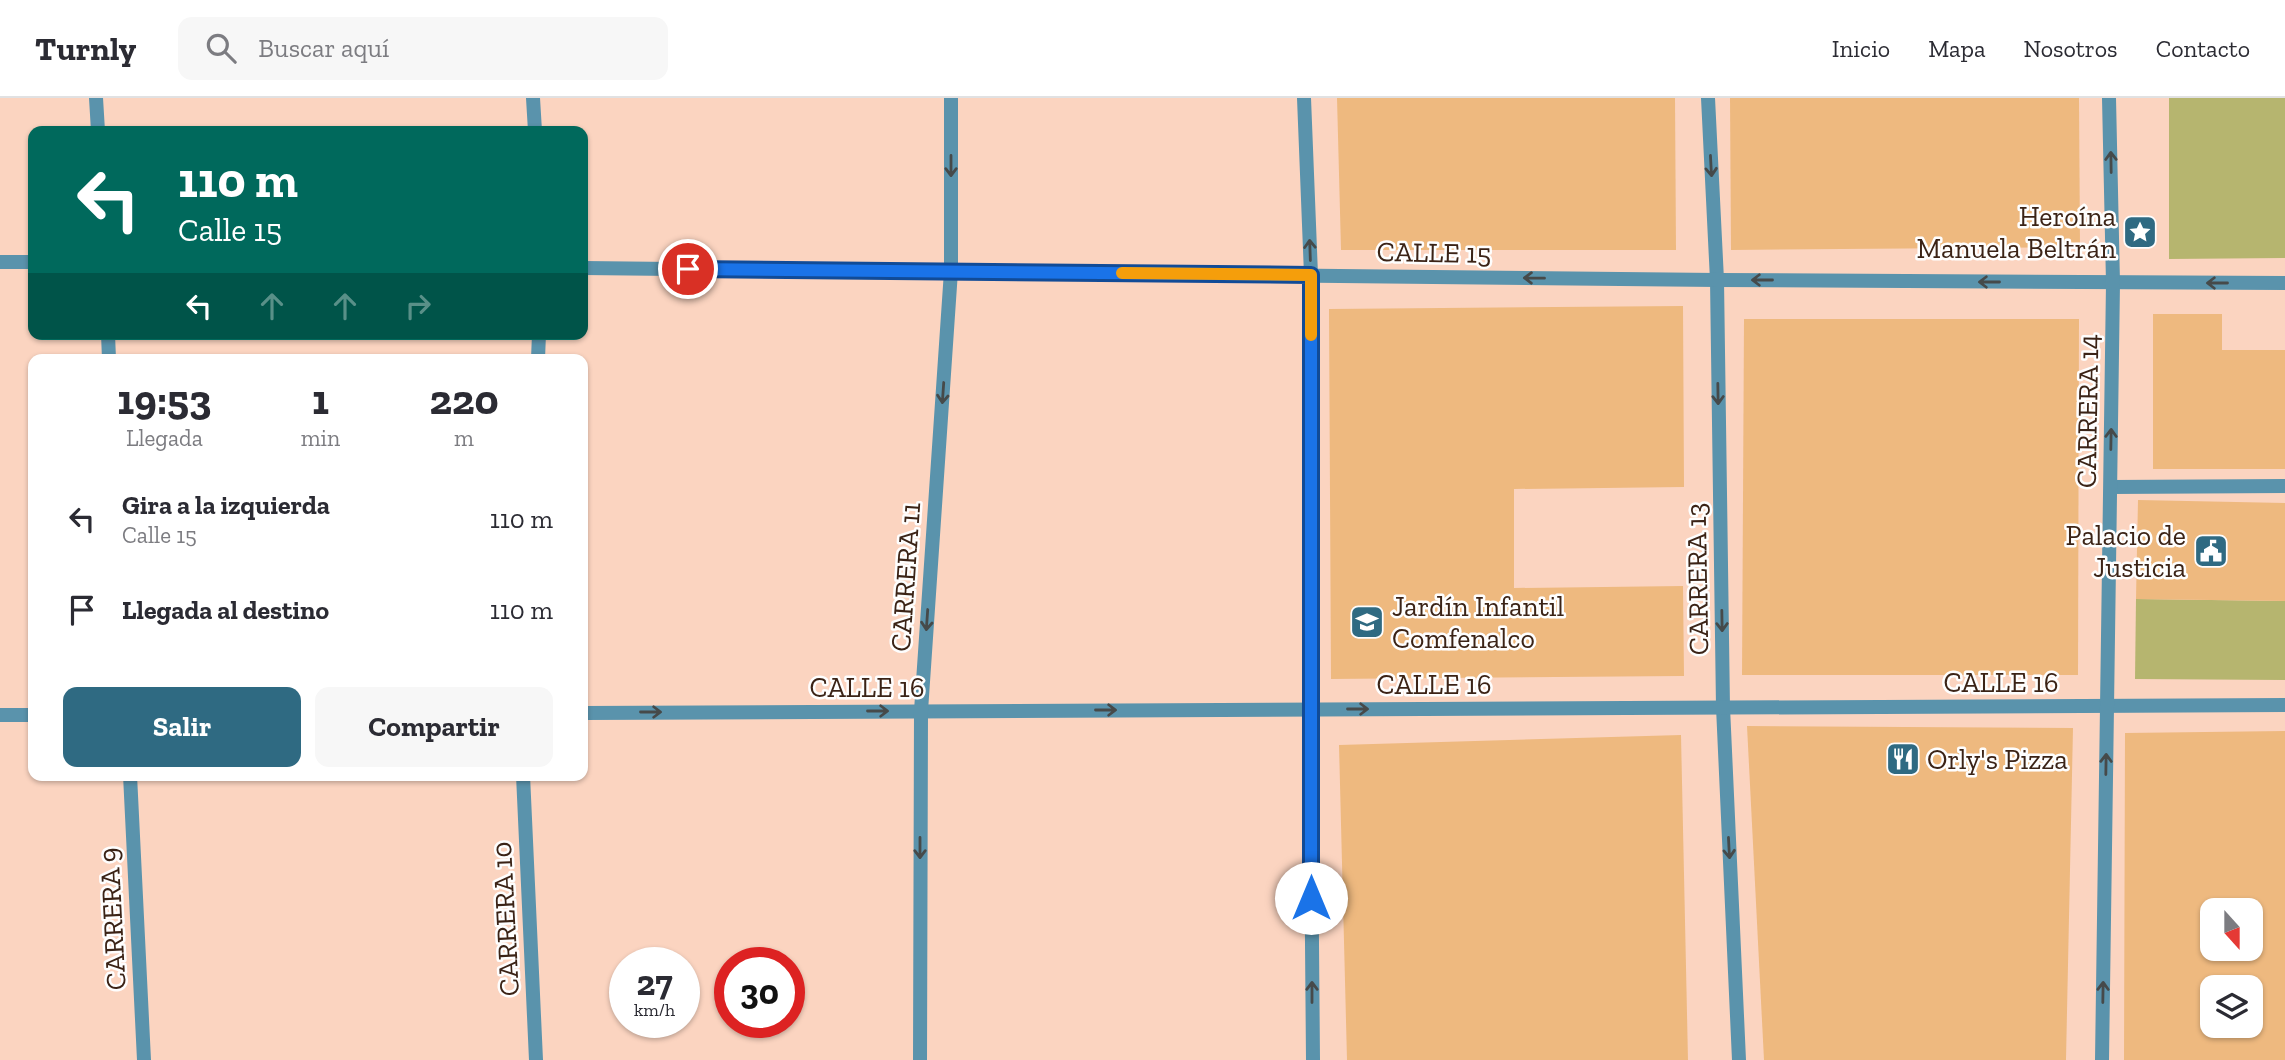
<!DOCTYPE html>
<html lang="es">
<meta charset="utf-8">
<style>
:root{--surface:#fff;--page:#f7f7f7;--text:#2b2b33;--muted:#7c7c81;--line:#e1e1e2;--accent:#2f6a82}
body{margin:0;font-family:"Zilla Slab",serif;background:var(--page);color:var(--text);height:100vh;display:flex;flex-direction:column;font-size:26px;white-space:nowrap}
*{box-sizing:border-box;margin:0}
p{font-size:23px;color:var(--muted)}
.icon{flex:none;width:38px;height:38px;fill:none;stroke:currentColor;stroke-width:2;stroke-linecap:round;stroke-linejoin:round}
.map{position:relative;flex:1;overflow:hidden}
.sheet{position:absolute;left:28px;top:256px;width:560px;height:427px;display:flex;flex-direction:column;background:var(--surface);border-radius:14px;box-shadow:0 2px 5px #0004}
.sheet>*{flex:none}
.guide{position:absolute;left:28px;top:28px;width:560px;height:214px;border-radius:14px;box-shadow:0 2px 5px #0004;background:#00695c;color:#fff;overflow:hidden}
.needle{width:46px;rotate:159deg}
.controls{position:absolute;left:2200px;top:800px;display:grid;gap:14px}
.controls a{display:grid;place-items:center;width:63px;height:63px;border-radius:14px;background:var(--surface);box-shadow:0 2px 5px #0004;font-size:35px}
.speed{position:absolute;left:609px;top:849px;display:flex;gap:14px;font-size:35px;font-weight:700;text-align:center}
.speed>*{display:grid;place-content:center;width:91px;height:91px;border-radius:50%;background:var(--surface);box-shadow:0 2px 5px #0004;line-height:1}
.speed small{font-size:18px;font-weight:400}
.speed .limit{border:10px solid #d22;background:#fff;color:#111}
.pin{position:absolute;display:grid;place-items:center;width:60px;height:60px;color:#fff;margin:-30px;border:4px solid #fff;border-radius:50%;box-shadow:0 2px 7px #0007}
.me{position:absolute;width:77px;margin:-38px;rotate:0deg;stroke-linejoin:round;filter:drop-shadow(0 0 5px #0008)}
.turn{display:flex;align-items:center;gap:24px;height:147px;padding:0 35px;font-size:32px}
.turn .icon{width:91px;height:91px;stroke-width:2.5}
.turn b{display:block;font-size:49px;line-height:60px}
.lanes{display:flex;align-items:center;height:66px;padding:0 35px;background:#0003;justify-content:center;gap:35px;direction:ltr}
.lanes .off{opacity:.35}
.eta{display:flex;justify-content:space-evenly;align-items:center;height:119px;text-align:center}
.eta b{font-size:42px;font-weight:800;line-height:49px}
.cta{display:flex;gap:14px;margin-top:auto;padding:14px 35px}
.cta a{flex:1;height:80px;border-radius:14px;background:var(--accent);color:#fff;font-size:28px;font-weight:800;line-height:80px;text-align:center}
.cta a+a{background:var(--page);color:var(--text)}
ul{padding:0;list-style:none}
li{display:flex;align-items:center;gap:21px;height:91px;padding:0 35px}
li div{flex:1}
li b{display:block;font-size:26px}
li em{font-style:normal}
header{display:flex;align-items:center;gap:42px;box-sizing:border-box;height:98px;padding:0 35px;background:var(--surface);border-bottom:2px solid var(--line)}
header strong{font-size:33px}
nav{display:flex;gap:38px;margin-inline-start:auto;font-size:24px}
.search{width:490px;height:63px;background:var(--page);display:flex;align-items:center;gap:18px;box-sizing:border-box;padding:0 24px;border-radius:14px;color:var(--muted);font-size:26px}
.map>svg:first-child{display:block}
.green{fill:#b6b56f}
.building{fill:#eeb97f;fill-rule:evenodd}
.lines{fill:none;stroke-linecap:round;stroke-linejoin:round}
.service{stroke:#5a93ac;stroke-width:14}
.minor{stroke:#5a93ac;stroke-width:14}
.oneway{stroke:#464a4a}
.route-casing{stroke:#114b97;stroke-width:18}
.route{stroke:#1a73e8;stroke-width:12}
.slow{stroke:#f59e0b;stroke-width:12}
.labels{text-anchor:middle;stroke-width:5;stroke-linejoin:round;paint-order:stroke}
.poi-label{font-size:28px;fill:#3b2316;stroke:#fefefe;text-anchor:end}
.street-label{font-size:28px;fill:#3b2316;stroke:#fefefe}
</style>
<header>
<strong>Turnly</strong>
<div class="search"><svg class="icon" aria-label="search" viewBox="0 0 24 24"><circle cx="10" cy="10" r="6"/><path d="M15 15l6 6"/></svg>Buscar aquí</div>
<nav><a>Inicio</a><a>Mapa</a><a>Nosotros</a><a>Contacto</a></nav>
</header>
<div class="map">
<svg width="2285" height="962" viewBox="0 0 2285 962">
<rect width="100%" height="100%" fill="#fbd4c0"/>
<g class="green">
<path d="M2169,0H2285V160L2169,161Z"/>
<path d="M2136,501L2285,503V582L2135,581Z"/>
</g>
<g class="building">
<path d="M1337,0H1675L1676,152H1341Z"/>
<path d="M1730,0H2079L2080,149L1731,152Z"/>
<path d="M1683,208L1684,389L1514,391V490L1683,488L1684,578L1331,581L1329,211Z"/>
<path d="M2153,216H2222V252H2285V371H2153Z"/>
<path d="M1744,221H2079L2078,577H1742Z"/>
<path d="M2138,402L2285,405V503L2136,501Z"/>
<path d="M1747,628L2073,630L2066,962H1764Z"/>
<path d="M2285,633V962H2124L2125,635ZM2212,812H2250V850H2212ZM2212,889H2250V928H2212Z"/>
<path d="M1681,637L1688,962H1347L1339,647Z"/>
</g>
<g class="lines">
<path class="service" d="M2111,389L2285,388"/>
<g class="minor">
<path d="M96,0L98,33"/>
<path d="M533,0L535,33"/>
<path d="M1304,0L1311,177L1310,612L1313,962"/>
<path d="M1708,0L1717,182L1723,609L1739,962"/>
<path d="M0,164H33"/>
<path d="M583,170L1717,182L2285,185"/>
<path d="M108,236L109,261"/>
<path d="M538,261L539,236"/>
<path d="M583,615L2285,607"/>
<path d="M0,617H33"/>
<path d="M130,677L144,962"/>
<path d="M523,677L536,962"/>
<path d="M920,962L921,613L951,173V0"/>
<path d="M2102,962L2113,185L2109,0"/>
</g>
</g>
<defs><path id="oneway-shaft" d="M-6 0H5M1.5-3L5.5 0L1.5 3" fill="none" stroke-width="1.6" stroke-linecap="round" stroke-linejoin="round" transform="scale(1.75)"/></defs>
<g class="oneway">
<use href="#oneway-shaft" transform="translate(2111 64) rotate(-91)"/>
<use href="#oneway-shaft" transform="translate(951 68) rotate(90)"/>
<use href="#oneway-shaft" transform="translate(1711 68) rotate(87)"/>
<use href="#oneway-shaft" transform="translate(1310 152) rotate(-92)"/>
<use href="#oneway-shaft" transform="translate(1534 180) rotate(-179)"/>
<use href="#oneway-shaft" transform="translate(1762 182) rotate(-180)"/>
<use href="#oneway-shaft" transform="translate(1989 184) rotate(-180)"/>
<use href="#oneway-shaft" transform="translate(2217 185) rotate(180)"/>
<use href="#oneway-shaft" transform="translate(943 295) rotate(94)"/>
<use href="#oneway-shaft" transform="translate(1718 296) rotate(89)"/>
<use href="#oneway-shaft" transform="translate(2111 341) rotate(-89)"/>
<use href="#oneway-shaft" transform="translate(927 522) rotate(94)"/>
<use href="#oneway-shaft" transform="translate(1722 523) rotate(89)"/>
<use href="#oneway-shaft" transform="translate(1358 611)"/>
<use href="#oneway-shaft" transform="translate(1106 612)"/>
<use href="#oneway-shaft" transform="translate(878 613)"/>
<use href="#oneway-shaft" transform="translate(651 614)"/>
<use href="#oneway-shaft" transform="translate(2106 666) rotate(-89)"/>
<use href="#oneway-shaft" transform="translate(920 750) rotate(90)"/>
<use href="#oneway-shaft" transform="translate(1729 750) rotate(87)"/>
<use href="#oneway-shaft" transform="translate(1312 894) rotate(-90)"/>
<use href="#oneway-shaft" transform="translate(2103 894) rotate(-89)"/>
</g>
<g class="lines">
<g class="route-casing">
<path id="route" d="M688,171L1311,177V800"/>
</g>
<use href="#route" class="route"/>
<path class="slow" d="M1122,175L1311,177V237"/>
</g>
<defs>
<g id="sight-square" transform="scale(1.75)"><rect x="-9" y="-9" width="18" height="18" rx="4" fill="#2f6a82" stroke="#fefefe"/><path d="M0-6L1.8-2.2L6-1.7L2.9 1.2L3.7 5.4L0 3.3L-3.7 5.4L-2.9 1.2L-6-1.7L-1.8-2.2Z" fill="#fff"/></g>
<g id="civic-square" transform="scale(1.75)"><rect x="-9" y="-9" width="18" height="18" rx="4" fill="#2f6a82" stroke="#fefefe"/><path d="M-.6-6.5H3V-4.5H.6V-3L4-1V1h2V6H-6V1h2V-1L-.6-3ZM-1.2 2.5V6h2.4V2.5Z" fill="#fff"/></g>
<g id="school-square" transform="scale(1.75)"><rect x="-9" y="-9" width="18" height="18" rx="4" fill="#2f6a82" stroke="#fefefe"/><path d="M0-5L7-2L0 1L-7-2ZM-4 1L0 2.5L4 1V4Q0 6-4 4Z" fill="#fff"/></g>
<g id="restaurant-square" transform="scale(1.75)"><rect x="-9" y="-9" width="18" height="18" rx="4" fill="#2f6a82" stroke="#fefefe"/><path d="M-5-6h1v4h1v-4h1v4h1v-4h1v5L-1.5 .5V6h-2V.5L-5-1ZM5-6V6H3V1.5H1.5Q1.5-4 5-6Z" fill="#fff"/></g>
</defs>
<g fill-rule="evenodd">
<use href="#sight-square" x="2140" y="134"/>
<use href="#civic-square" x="2211" y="453"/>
<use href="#school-square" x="1367" y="524"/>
<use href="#restaurant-square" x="1903" y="661"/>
</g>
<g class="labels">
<g class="poi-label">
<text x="2116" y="128">Heroína<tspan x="2116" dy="32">Manuela Beltrán</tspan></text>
<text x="2186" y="447">Palacio de<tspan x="2186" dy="32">Justicia</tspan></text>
<text x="1392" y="518" text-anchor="start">Jardín Infantil<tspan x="1392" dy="32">Comfenalco</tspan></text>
<text x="1927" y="671" text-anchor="start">Orly's Pizza</text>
</g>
<g class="street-label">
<text transform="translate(1434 154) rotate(1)" y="10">CALLE 15</text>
<text transform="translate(2087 313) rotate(-89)" y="10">CARRERA 14</text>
<text transform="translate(905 479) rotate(-86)" y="10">CARRERA 11</text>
<text transform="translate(1697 481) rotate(-91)" y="10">CARRERA 13</text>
<text x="2001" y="594">CALLE 16</text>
<text x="1434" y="596">CALLE 16</text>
<text x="867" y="599">CALLE 16</text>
<text transform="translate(112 821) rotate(-93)" y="10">CARRERA 9</text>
<text transform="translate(505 821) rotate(-93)" y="10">CARRERA 10</text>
</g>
</g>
</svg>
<div class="controls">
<a><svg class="needle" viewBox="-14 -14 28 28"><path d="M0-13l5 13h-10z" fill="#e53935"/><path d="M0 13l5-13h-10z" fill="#7c7c81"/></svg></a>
<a><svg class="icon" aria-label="layers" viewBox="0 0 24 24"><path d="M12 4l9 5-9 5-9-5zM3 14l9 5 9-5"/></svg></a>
</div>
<div class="speed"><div>27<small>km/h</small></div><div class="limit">30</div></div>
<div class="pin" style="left:688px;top:171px;background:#d93025"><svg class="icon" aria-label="arrive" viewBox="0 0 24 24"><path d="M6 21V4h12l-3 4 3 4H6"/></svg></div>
<svg class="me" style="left:1311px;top:800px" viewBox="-20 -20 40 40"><circle r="19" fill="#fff"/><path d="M0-13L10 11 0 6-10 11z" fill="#1a73e8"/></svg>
<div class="guide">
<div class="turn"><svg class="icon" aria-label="left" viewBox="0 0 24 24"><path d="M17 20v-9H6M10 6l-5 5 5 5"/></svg><div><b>110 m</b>Calle 15</div></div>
<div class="lanes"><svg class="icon" aria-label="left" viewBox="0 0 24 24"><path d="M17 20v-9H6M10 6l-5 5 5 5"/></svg><svg class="icon off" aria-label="ahead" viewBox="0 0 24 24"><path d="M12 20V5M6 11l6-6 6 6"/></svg><svg class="icon off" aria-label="ahead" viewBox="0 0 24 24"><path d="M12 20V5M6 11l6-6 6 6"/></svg><svg class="icon off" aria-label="right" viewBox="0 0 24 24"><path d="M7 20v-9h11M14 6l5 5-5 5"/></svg></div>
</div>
<section class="sheet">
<div class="eta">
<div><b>19:53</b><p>Llegada</p></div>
<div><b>1</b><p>min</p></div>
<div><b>220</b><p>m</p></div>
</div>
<ul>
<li><svg class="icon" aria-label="left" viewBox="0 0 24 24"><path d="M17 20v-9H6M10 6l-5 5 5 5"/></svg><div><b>Gira a la izquierda</b><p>Calle 15</p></div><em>110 m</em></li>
<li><svg class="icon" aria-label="arrive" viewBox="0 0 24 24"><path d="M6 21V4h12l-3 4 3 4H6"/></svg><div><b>Llegada al destino</b></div><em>110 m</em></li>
</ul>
<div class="cta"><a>Salir</a><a>Compartir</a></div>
</section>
</div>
